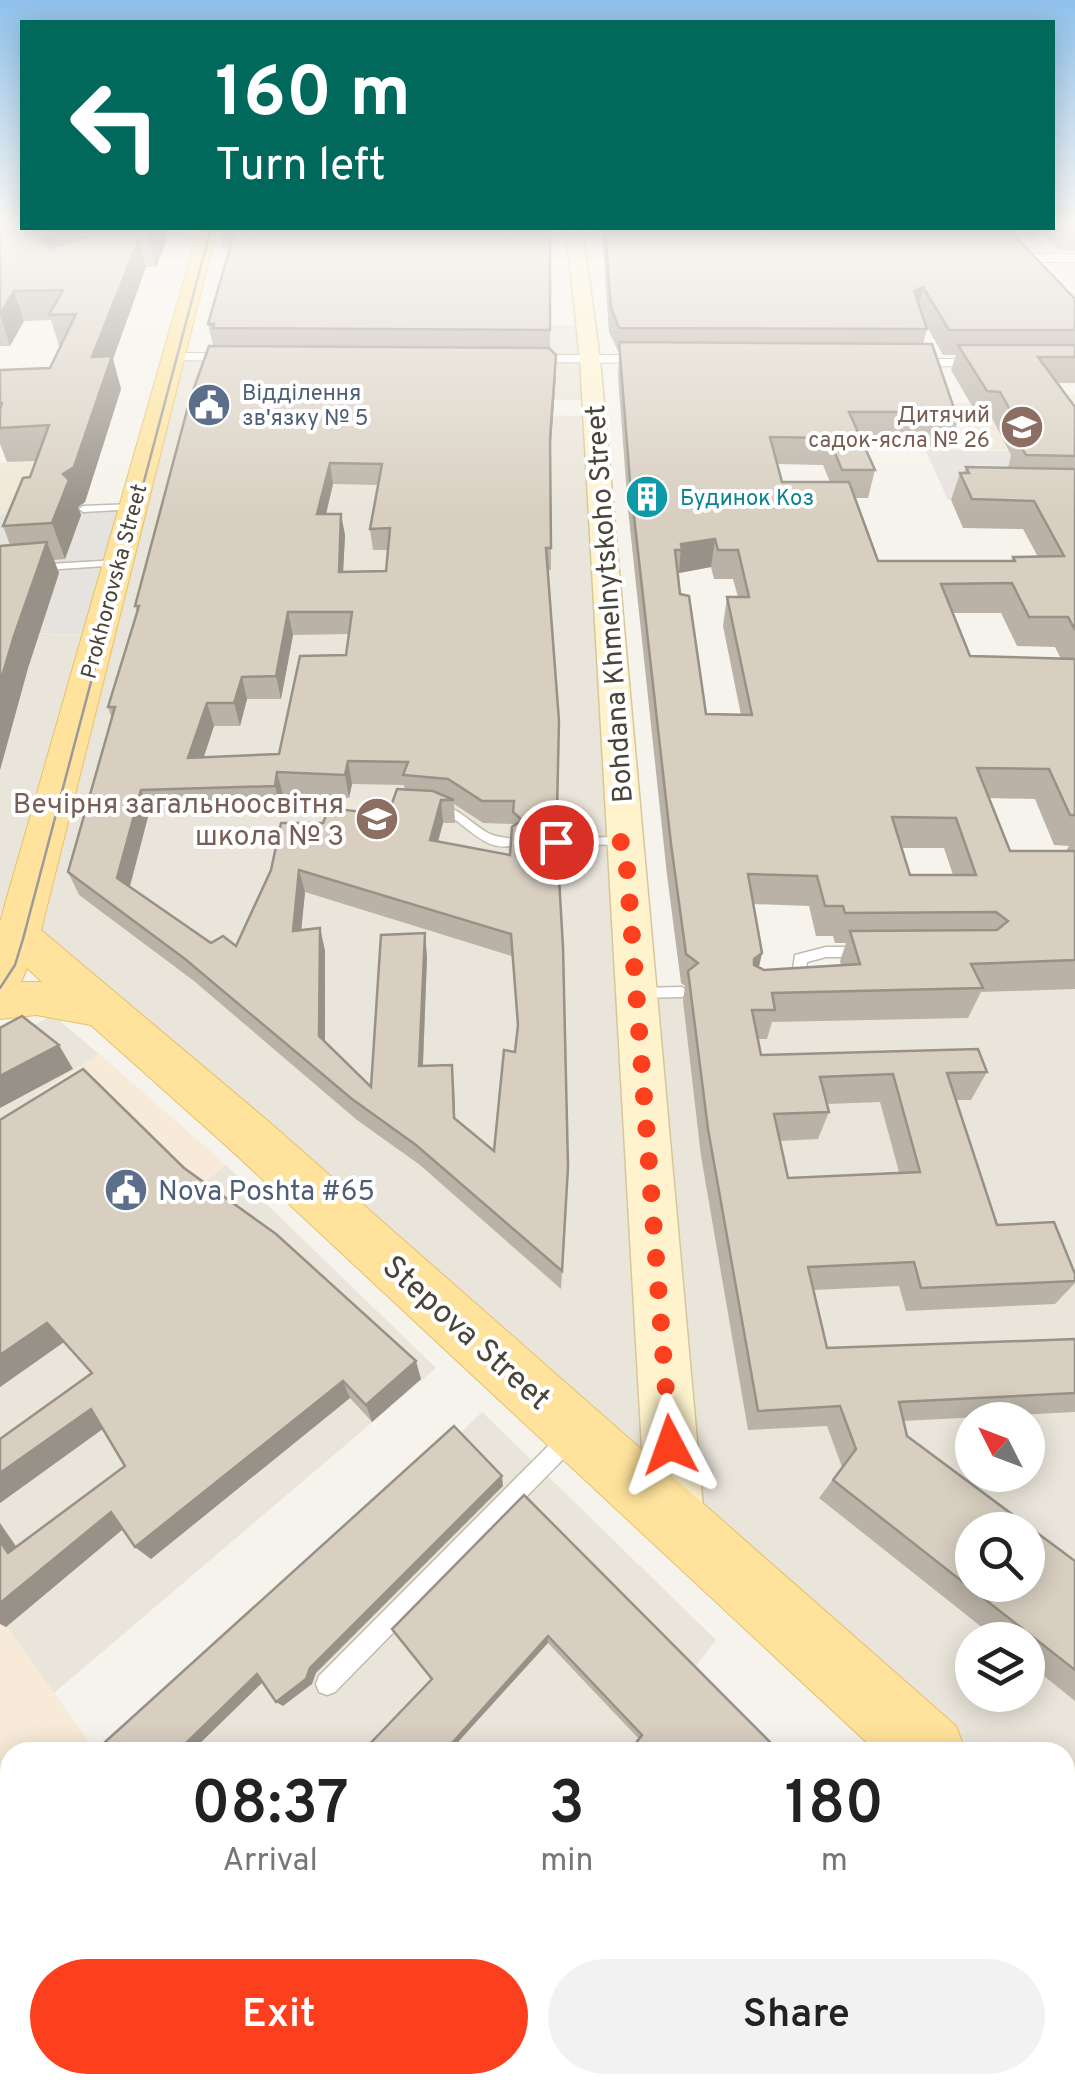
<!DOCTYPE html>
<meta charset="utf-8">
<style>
:root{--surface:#fff;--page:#f2f2f2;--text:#222;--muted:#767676;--accent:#fc3f1d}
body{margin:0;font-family:Overpass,sans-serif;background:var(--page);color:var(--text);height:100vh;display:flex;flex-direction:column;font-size:38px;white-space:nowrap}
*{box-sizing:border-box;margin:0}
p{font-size:32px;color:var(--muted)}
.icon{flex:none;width:55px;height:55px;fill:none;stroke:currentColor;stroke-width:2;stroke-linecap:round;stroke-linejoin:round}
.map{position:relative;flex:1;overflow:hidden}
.drawer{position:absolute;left:0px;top:1742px;width:1075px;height:352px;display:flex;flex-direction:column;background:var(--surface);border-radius:30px 30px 0 0;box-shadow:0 5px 25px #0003}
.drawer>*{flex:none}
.hud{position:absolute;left:20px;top:20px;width:1035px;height:210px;border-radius:0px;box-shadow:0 5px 25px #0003;background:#00695c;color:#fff;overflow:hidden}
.needle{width:65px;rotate:312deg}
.tools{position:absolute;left:955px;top:1402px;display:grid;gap:20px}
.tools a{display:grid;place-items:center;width:90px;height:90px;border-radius:50%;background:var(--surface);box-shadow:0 5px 25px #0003;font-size:50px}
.pin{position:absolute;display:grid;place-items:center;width:85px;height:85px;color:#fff;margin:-42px;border:5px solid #fff;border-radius:50%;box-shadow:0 2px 10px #0007}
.me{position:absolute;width:110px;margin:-55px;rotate:356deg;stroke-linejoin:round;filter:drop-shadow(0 0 8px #0008)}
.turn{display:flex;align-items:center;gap:35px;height:210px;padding:0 30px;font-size:45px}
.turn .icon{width:130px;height:130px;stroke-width:2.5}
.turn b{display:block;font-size:70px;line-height:85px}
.eta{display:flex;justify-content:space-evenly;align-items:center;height:170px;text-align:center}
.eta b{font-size:60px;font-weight:600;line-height:70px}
.action{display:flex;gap:20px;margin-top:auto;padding:20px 30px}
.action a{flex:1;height:115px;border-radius:60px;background:var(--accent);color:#fff;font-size:40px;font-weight:600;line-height:115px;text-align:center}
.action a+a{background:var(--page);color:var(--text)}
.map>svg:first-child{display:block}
.residential{fill:#eae5da;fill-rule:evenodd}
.commercial{fill:#f7ead8}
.industrial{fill:#e6e2dd}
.education{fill:#efe8d6}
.green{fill:#d2eab5}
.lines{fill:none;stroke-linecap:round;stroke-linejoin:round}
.lane-casing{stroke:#c2bbae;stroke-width:3}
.street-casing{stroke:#c2bbae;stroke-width:2}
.secondary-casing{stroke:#d6c79b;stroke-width:3}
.primary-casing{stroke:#e6c16a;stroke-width:2}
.lane{fill:#fff;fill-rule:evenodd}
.street{fill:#fff;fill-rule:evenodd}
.secondary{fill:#fff3cd;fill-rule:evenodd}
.primary{fill:#ffe39c;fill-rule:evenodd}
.tram{stroke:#9a9a9a;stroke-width:2.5}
.wall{fill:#bab2a6;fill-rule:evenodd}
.shaded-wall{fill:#979187}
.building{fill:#d8cfc1;stroke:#979187;stroke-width:2.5;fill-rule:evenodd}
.route{stroke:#fc3f1d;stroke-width:18;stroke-dasharray:0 32.4}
.labels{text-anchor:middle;stroke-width:8;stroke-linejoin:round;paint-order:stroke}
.far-service-label{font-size:22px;fill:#4e5e75;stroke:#fff;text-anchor:start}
.far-education-label{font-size:22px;fill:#785e54;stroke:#fff;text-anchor:end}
.far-culture-label{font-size:22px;fill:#0d838f;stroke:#fff;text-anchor:start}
.far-street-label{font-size:22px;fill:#4b4439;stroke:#fff}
.street-label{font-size:28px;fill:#4b4439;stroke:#fff}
.education-label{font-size:28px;fill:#785e54;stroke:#fff;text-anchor:end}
.service-label{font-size:28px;fill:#4e5e75;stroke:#fff;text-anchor:start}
.near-street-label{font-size:32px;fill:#4b4439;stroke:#fff}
</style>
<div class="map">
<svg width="1075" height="2093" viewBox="0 0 1075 2093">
<rect width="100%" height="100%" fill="#f6f3ec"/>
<g class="residential">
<path d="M448,325H585L592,400L452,399L449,414L592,416L670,1510L14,927L178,357Z"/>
<path d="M0,633L90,635L9,920L0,911Z"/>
<path d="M1075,988V1882L1065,1872V1752H935L682,1519L640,999ZM972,1420H1028V1475H972ZM972,1530H1028V1585H972ZM972,1640H1028V1695H972Z"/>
<path d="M53,1015L99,1054L36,1095L56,1118L0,1153V1043Z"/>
<path d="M226,1165L436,1368L54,1693L0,1617V1275L195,1190Z"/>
<path d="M482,1412L716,1640L629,1752H111L410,1483Z"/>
<path d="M1065,1881L1075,1890V2093H676L682,2085H1065Z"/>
</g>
<g class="commercial">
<path d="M99,1054L226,1165L195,1190L56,1117L35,1095Z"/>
<path d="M0,1617L96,1752H10V2085H107L100,2093H0Z"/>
</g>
<g class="industrial">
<path d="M925,449L1009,451L1018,467L1075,501L948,500Z"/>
<path d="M125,509L90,635L0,632V514Z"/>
</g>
<g class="education">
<path d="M1038,395H1075V451L982,450L954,403H1043Z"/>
<path d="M99,457L82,511L0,514V463Z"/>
<path d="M315,795L447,808L432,863L307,831Z"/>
<path d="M107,2085H304L308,2093H100Z"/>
</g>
<path class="green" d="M355,2085H573L567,2093H348Z"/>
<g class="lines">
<g class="lane-casing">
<g id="lane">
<path d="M133,504L137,507L136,509L83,512L79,509L83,506Z"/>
<path d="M117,560L120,561V565L0,573V567Z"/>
<path d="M437,803C459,808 469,822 488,833C499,839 510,836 519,842C495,857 472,832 453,818C446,813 438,811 431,807Z"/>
<path d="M625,837L631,841L629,844L556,846L550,842L556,838Z"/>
<path d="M826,947H863L870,952L863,957H826L807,962L804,983L792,988L787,987L785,983L792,976L795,955Z"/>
<path d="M682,987L689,992L682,997L637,998L630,993L637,988Z"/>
<path d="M570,1428L577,1431L580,1438L577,1445L335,1692L327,1695L319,1692L316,1684L319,1676L563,1431Z"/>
</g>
</g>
<g class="street-casing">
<g id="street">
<path d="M177,229L262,233L268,237L262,241L177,235L128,238L122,235Z"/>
<path d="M575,235L579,241L513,243L507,239L513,235Z"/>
<path d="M1075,254V262H1033L1027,258L1033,254Z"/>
<path d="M173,353H245L252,357L245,361L168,360V354Z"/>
<path d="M511,355H660L667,359L660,363L516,362L509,358Z"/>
<path d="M896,359H1075V367L901,366L896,365Z"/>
</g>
</g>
<g class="secondary-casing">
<path id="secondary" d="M566,228H582L600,359L704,1519L695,1539L675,1548L655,1539L646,1519L580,359Z"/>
</g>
<g class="primary-casing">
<g id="primary">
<path d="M199,228H217L41,930L268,1121L956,1726L966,1752H877L232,1151L91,1025L36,1015L0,1019V922ZM27,968L42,982H21Z"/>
<path d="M1065,1838L1075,1843V1925L1065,1921Z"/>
</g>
</g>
<use href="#lane" class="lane"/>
<use href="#street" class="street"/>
<use href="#secondary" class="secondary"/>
<use href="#primary" class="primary"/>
<path class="tram" d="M0,988L15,965L23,939L211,228"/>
</g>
<g class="wall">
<path d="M0,222L22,228H112H108L167,239L156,267H146L113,359L121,389L85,502L78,507L81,515L65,559L54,560L59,573L28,668L0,770V546L10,545L3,526L30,477L36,461L7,462L0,444V370L50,368L60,346H59L51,320L24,321L10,346H0Z"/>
<path d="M1052,222H1075V251L1059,250L1037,228H1052Z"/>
<path d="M219,228H551L550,349L556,374L550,454L551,570H547L568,1167L561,1289L420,1165L357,1120L194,981L79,895L68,872L112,719L108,707L137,612L135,606L213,346L208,324L230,248L223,249ZM333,484L378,485L370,529L373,550H388L386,571L343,572L345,535L326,514ZM349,634L346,655L279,754L203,757L214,726H240L247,699H281L293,635ZM352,784L404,785L405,790L388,815L323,823L236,946L211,943L130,887L149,813L280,809L283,795L349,798ZM454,804L483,823L513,824L510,855L438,842L443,823H455ZM305,892L512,956L518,1031L515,1052L494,1151L455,1120L452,1065L423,1066L427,956L371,1087L325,1041V951L320,928L301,930Z"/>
<path d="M598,228H1007L1075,299V383H1057L1075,407V989L981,992L968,1018L772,1022L767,1039H758L761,1055L987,1072L971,1100H956L997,1225L1075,1274V1283L1055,1304L906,1311L899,1286L814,1290L827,1348L1075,1339V1412L903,1421L907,1436L1075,1561V1701L1028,1663V1640H998L819,1498L842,1467L827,1426L748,1430L701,1156L683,1001L685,986L681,983L667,875L628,509L618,376L619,353L609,332L602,233H598ZM926,325L943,355H956L951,370L979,418H992L1011,455L1008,468L966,467L964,473H960L951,500L963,528L1023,529L1038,557H1013L1011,561H878L855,498H868L875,470L861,439H896L898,445L950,447L958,420L923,344L927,329ZM777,464L823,465L830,482H782ZM711,567L714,579H733L738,597H727L723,626L741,715L706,714L680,594L679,573ZM953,613H1001L1017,646L1055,647L1061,659L970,656ZM989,798L1035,799L1054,845L1069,846L1066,851H1010ZM901,848H944L953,875H910ZM753,904L809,906L816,936H833L835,943H846L840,961L841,965L764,970L759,967L762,953ZM880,1102L899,1172L788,1178L780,1141L818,1139L829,1112L827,1104Z"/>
<path d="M0,1120L184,1168L421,1379L372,1422L350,1398L151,1559L135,1547L123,1529L6,1627L17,1547L125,1466L103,1429L0,1503V1439L92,1373L64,1342L0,1387Z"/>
<path d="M524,1495L780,1752L639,1739L548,1643L431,1679L392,1629Z"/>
<path d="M967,2085H1065L1075,2093H975Z"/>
</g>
<g class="shaded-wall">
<path d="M72,228H108L112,242L48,269L39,240Z"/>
<path d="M154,228H164L167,239L156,267L149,239Z"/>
<path d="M139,239L146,267L113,359L121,389L85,502L78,507L81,515L65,559L52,523L63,474L92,357Z"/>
<path d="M923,287L918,311L914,291Z"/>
<path d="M14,291L24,321L10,346L0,314Z"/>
<path d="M556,355V374L550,459V438Z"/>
<path d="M330,463L333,484L321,535L317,514Z"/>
<path d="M341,514L345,535L342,594L339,572Z"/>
<path d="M715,539L711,567L679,573L681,544Z"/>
<path d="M47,542L59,573L28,668L0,770V683L14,636Z"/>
<path d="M288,612L293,635L281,699L276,676Z"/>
<path d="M242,677L247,699L240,726L234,703Z"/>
<path d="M207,703L214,726L196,781L188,758Z"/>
<path d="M559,744L556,834L547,820Z"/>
<path d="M348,761L352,784L349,798L345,775Z"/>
<path d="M277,772L283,795L280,809L275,786Z"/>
<path d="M141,790L149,813L126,900L117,878Z"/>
<path d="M441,800L443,823L432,863L430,840Z"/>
<path d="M299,870L305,892L299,953L293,931Z"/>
<path d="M320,928L325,951V1057L319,1036Z"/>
<path d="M425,933L427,956L422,1087L419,1066Z"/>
<path d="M762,953L755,983L754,959Z"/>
<path d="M59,1045L73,1069L0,1108V1076Z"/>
<path d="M452,1065L454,1086L456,1139L454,1118Z"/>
<path d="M47,1323L64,1342L0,1387V1355Z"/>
<path d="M416,1361L421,1379L372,1422L366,1405Z"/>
<path d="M343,1381L350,1398L151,1559L135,1547Z"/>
<path d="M91,1409L108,1425L0,1503V1473Z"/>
<path d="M502,1476L503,1486L316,1673L312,1684L283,1706L276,1702Z"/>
<path d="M111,1512L128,1525L6,1627L0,1624V1603Z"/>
<path d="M0,1523L29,1565L8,1553L0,1541Z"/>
<path d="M548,1636V1643L449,1752H444Z"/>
<path d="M257,1674L265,1680L191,1752H177Z"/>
</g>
<g class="building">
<path d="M0,222H22V228H72L39,240L51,248L113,228H154L149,239H139L92,357L112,356L74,467L63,474L69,480L52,523L3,526L23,478L30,477L49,425L0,428V410L2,403L0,402V370L50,368L76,314L49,315L63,290L14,291L0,314Z"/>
<path d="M1061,222H1075V228H1067Z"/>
<path d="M219,228H550V330L213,328L214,324H208L232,241L240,228Z"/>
<path d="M605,228H1007L1075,299V330H949L923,287L914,291L927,329L619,328L611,308Z"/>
<path d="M619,342L932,344L958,420L905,418L903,412H849L875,470H842L829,438L770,437L782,482H849L878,561H1015L1013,557L1064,556L1034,501L972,499L960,473H969L966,467L1075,469V630L1068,617H1029L1012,583L941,584L970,656L1075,659V815H1070L1049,769L977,768L1010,851H1075V960L971,964L983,988L772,993L775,1010H752L761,1055L978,1049L987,1072L947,1073L997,1225L1054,1222L1075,1274V1281L921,1288L914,1262L808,1267L827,1348L1075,1339V1393L899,1402L907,1436L1075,1561V1670L833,1480L856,1449L840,1406L758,1411L708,1129L688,971L698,963L686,954L671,844L630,481ZM715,539L718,550H738L749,597H727L752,715L706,714L689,596L680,594L675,550H682L681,544ZM892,817L956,818L976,875H910ZM748,874L817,876L825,906H843L845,913L996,912L1008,921L997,930L850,931L860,964L764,970L754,965V959L762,953ZM893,1074L920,1172L788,1178L774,1114L829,1112L820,1077ZM972,1530H1028V1585H972Z"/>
<path d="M958,345H1075V357H1038L1075,407V456L1026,455L1016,439L1027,440L1000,392L987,391Z"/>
<path d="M209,346L549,348L556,355L550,438L551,548H546L559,721L557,811L547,820L556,827L563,947L568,1167L562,1271L416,1145L352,1099L185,959L68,872L115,707H108L139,606H135L190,399ZM330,463L382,464L370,529L390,528L386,571L339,572L341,514H317ZM288,612H352L346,655L300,656L279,754L188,758L207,703H234L242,677L276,676ZM348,761L408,762L403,775L448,779L482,801H514L513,812L522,820L512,827L510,855L430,840L441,800H454L433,791L397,789L388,815L329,808L323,823H281L271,870L236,946L223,936L211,943L117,878L141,790L275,786L277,772L345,775ZM299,870L511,934L518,1025L515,1052L504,1050L494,1151L454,1118L452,1065L419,1066L425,933L381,935L371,1087L319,1036L320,928L293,931Z"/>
<path d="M47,542L14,636L0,683V546Z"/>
<path d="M22,1016L59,1045L0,1076V1028Z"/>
<path d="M83,1069L184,1168L276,1234L416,1361L366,1405L343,1381L135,1547L111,1512L0,1603V1541L8,1553L125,1466L91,1409L0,1473V1439L92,1373L47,1323L0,1355V1120Z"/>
<path d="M454,1426L502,1476L310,1668L306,1679L276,1702L257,1674L177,1752H94Z"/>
<path d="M524,1495L780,1752H629L642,1735L548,1636L444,1752H362L432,1679L392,1629Z"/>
<path d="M1065,2038L1075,2048V2093H983L975,2085H1065Z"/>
<path d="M674,2085H804L800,2093H681Z"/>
</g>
<linearGradient id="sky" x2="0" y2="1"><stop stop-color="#8fc1ec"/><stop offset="0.43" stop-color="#fbfaf6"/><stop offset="1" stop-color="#fbfaf6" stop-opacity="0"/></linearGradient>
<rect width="1075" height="515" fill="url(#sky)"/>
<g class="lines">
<path class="route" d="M556,842H625L670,1445"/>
</g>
<defs>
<g id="civic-disc" transform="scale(2.25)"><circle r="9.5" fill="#5c6f8a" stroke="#fff"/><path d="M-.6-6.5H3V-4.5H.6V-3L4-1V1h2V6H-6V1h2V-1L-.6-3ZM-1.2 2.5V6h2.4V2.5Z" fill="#fff"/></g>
<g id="school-disc" transform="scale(2.25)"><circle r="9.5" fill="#8d6e63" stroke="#fff"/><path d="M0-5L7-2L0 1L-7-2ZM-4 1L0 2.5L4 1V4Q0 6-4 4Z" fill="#fff"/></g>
<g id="building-disc" transform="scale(2.25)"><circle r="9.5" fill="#0f9aa8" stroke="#fff"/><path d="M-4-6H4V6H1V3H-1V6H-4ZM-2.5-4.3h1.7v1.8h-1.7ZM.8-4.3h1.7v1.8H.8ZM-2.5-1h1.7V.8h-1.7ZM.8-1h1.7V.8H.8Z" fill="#fff"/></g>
</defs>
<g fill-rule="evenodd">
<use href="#civic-disc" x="209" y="405"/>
<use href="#school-disc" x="1022" y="427"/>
<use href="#building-disc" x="647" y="497"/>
<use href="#school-disc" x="377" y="819"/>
<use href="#civic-disc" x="126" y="1190"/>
</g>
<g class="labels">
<g class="far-service-label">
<text x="242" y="400">Відділення<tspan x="242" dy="25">зв'язку № 5</tspan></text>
</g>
<g class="far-education-label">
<text x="990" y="422">Дитячий<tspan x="990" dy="25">садок-ясла № 26</tspan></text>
</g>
<g class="far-culture-label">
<text x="680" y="505">Будинок Коз</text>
</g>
<g class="far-street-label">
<text transform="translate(113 581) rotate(-75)" y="8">Prokhorovska Street</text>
</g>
<g class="street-label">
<text transform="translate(608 604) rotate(-94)" y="10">Bohdana Khmelnytskoho Street</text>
</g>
<g class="education-label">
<text x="344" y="813">Вечірня загальноосвітня<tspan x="344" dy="32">школа № 3</tspan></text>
</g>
<g class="service-label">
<text x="158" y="1200">Nova Poshta #65</text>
</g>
<g class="near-street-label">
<text transform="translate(467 1332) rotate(42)" y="11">Stepova Street</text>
</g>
</g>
</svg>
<div class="tools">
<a><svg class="needle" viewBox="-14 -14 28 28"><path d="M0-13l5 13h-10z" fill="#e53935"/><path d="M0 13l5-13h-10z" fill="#767676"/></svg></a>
<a><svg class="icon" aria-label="search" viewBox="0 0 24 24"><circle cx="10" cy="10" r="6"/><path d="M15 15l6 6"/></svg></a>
<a><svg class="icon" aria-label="layers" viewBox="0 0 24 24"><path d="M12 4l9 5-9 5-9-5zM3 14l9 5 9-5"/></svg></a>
</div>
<div class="pin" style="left:556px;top:842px;background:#d93025"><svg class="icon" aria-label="arrive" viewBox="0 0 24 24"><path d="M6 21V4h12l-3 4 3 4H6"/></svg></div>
<svg class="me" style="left:670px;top:1445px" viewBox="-20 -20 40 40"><path d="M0-17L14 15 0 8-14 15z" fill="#fc3f1d" stroke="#fff" stroke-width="4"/></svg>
<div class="hud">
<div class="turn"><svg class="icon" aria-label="left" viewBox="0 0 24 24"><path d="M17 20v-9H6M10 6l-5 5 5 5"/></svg><div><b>160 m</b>Turn left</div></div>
</div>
<section class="drawer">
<div class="eta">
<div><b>08:37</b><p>Arrival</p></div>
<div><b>3</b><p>min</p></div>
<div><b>180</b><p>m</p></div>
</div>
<div class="action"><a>Exit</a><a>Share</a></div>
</section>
</div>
